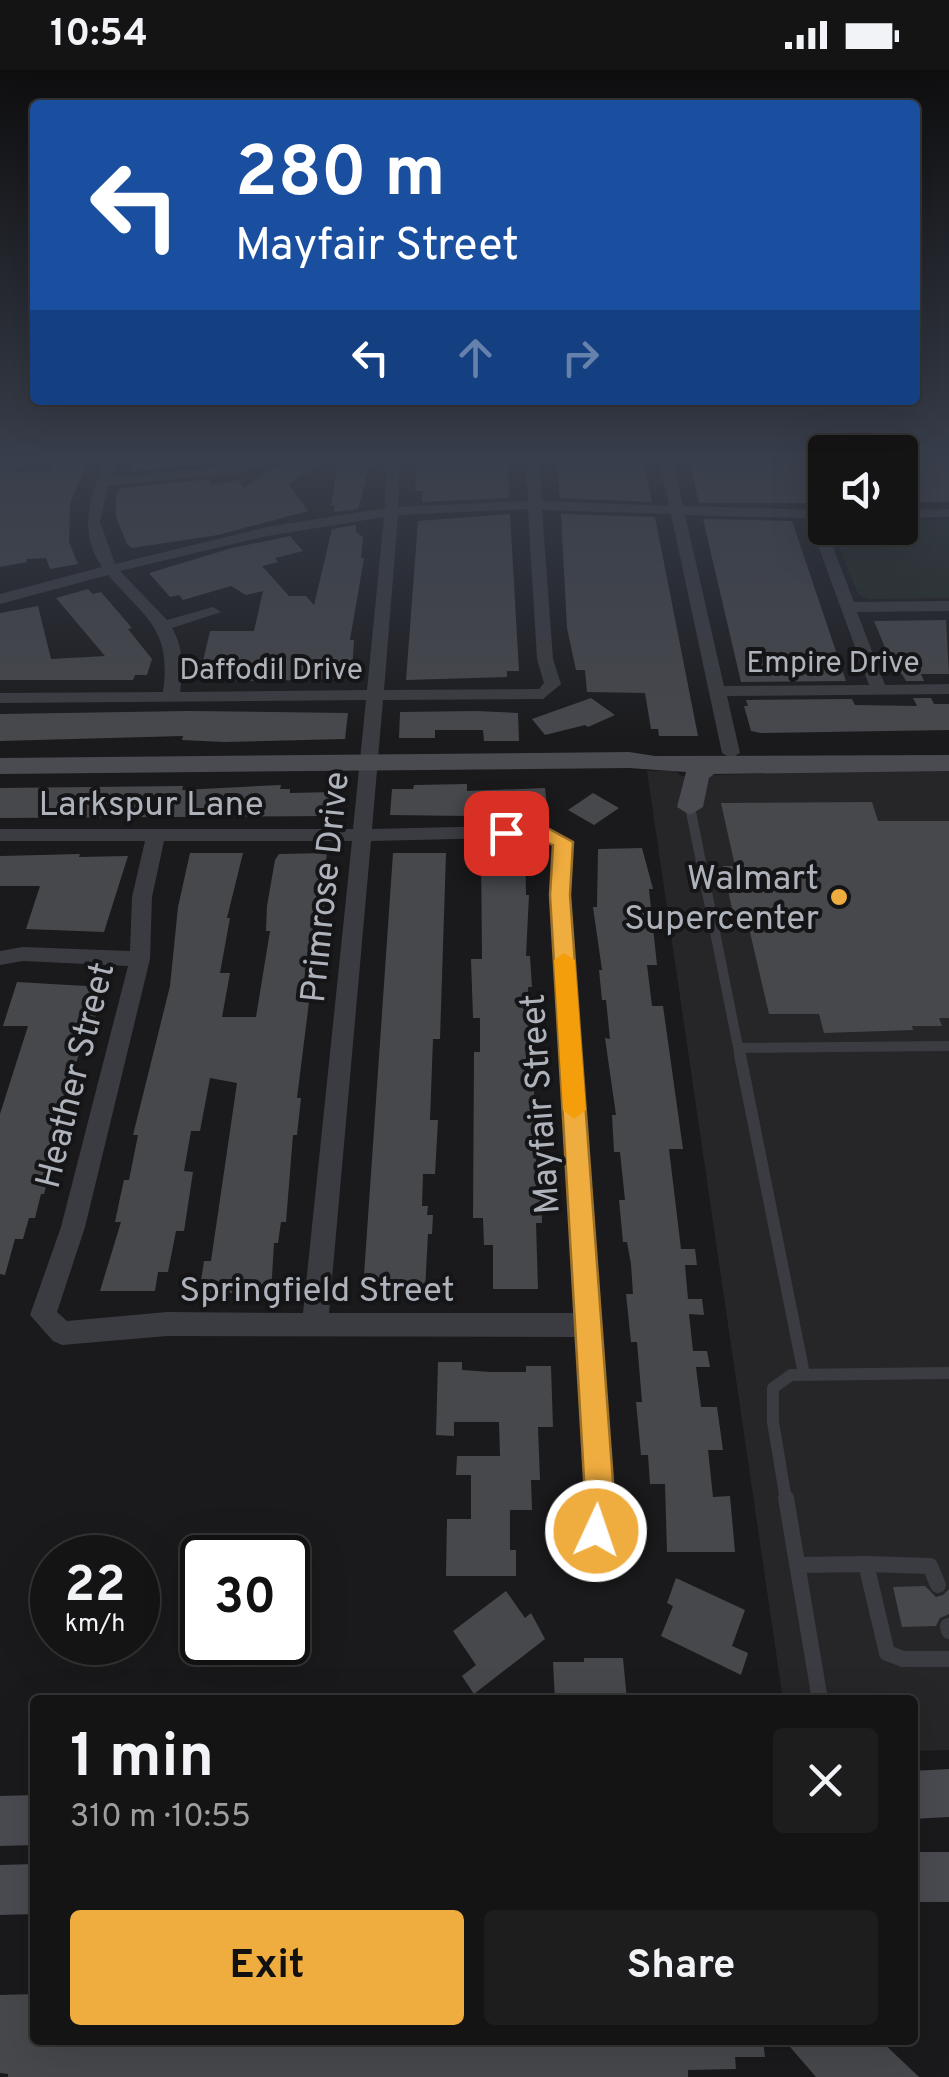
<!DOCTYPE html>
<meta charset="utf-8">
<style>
:root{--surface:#141415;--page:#1d1d1e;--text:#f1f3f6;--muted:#9d9ea0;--line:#333334;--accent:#efac3f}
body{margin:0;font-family:Overpass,sans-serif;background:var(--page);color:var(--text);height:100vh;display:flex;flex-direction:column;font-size:38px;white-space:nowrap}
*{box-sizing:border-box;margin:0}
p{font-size:32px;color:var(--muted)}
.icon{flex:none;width:55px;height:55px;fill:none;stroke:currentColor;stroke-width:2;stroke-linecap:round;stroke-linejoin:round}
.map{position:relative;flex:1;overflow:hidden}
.drawer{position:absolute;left:30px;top:1625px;width:888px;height:350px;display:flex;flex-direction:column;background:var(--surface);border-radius:10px;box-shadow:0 10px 40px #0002,0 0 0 2px var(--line)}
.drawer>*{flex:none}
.top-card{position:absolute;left:30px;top:30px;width:890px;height:305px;border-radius:10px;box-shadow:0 10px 40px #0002,0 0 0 2px var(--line);background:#1a4fa0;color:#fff;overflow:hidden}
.buttons{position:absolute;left:808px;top:365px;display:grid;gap:20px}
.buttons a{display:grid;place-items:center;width:110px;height:110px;border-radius:10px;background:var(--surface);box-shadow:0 10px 40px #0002,0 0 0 2px var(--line);font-size:50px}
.speed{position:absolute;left:30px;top:1465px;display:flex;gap:20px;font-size:50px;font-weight:700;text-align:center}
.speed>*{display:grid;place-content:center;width:130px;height:130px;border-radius:50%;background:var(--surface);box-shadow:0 10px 40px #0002,0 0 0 2px var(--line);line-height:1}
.speed small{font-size:25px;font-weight:400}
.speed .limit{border:5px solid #111;border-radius:15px;background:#fff;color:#111}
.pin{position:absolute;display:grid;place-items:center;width:85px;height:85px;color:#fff;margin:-42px;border-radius:20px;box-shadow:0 5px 15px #0006}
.me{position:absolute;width:110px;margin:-55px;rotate:3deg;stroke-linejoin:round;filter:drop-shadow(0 0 8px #0008)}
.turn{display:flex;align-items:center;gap:35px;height:210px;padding:0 40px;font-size:45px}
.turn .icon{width:130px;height:130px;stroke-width:2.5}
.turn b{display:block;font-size:70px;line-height:85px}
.lanes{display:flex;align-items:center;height:95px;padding:0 40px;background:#0003;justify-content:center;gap:50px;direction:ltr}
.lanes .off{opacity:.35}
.round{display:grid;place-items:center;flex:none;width:105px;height:105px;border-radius:10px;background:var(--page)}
.head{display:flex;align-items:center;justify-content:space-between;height:170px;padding:0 40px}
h1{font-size:60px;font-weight:700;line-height:75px}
.button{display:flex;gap:20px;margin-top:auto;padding:20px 40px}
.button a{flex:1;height:115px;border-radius:10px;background:var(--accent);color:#111;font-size:40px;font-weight:700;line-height:115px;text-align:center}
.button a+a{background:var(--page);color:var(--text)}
.status{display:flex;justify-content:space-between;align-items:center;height:70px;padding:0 50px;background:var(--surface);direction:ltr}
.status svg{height:28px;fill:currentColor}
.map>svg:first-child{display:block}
.built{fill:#262629}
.green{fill:#222a23}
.building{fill:#47484c}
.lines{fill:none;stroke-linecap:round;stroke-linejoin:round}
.lane-far2{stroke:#3b3c41;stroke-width:10}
.lane-far1{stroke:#3b3c41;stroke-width:12}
.lane{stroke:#3b3c41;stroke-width:16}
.street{fill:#3b3c41;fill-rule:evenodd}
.secondary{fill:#494b51;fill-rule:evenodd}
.route{fill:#efac3f;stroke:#9b7029;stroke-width:2.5}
.slow{fill:#f59e0b}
.poi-dot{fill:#efac3f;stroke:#151517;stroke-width:4}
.labels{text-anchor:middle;stroke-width:8;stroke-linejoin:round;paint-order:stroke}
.far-street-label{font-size:30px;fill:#adb2bb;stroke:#151517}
.street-label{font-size:35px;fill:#adb2bb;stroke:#151517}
.poi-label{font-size:35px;fill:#adb2bb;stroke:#151517;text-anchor:end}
</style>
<div class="status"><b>10:54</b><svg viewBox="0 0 49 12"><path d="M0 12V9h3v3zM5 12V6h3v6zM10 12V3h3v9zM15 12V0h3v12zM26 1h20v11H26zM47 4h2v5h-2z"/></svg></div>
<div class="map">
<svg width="949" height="2007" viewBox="0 0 949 2007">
<rect width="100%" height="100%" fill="#1a1a1c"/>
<path class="built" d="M949,698V1680L913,1681L912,1630H783L647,701L673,700L681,706Z"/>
<path class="green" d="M900,450H949V528L868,529L858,524L832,458H900Z"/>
<g class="building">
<path d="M0,387H21L14,402H48L55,388L90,387L70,433L69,472L78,494L50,499L46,488L26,489L27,492L0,497Z"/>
<path d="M139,387H220L218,393L128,402Z"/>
<path d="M343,387H364V392H371L358,439L334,442L335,435L331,436L338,391Z"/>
<path d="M418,387H508L509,428L422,432L423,421H415Z"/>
<path d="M556,387H643L652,432L560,428Z"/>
<path d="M286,389L327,391L288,414L308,441L218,465L132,478L127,474L116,447V424L121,418L212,409L210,415L239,410L244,418Z"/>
<path d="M690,393L825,394V433H699Z"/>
<rect x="900" y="393" width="49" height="39"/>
<path d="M510,444L519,601H507V607L406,610L418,451Z"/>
<path d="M561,444L655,447L698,666H659L658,659H651L645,623L587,622L585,600H576L567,558Z"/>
<path d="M703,449L792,451L846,611L741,612Z"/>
<path d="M356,455V462L363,467L361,488H364L350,570H354L352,604H339V609L258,611L211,610L212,604H200L210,561H254L263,521L246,525L231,516L183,530L179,525L170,527L149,503L232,478L290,466L303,481L275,488L278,492L262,496L289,526H306L314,535L332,459Z"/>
<path d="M88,519L93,524L101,522L132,558L128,559L152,589L147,605H135L133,610H0V543L38,536L51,589L105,586L56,528Z"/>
<path d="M946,550L949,604H921L924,611H906L902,604H896L874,551Z"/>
<path d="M591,628L615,645L588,657L585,655L545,665L532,649Z"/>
<path d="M913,628H931L934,634H949V660L761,663L751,661L744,636H748L746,630L852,629L855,635L917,636Z"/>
<path d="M189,641L348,643L345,669L224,672L182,670L183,666L0,671V644Z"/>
<path d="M476,641L518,643L519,671H484L483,660H435V668H399L400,642Z"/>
<path d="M467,714V721L545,718L547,737L507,738L467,746L390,745L392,719H413L414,715Z"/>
<path d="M281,715L280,719H290V723L334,722L331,746L0,748V718L183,716L182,720Z"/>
<path d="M593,723L619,738L594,755L568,740Z"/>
<path d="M872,732L878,751H949V948H939L942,956H912L913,960L824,963L819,944H769L749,858H736L723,796H735L721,733Z"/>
<path d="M642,778L653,819H649L657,895H647L652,936H663L683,1079H669L681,1179H695L697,1195H685L688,1229H702L704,1245L689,1244L693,1281H707L710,1297H696L701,1337H717L723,1380H708L713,1427L730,1426L735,1482H667L665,1414H650L648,1385H641L636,1332H642L637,1272H631L626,1224H633L631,1194L627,1172H623L619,1130H625L620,1082H614L612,1045H616L605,968L610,969L606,930H602L599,900H602L593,837H597L598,779Z"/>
<path d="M481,781H525L526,825H529L526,886H530L532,917H528L529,954H533L534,1029H537L539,1066H535L537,1113H541L542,1153H536L538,1219H493V1175H484L483,1148H473L474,982H480V948H473L471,889H482Z"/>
<path d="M190,783H243L227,848H230L220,903H230L222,947H256L270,861H266L267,836L275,790L279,784L327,783L321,825H325L323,852H319L297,1028H301L297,1065H293L286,1152H281L278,1173H274L271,1223H206L208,1211H201L204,1191H211L237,1013L210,1008L200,1061H191L184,1101L193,1102L184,1161H176L168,1202H158L155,1221H100L121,1152H115L120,1128L124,1110H129L138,1065H133L170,916L178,837Z"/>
<path d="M393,783H446L440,969H433L430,1050H438L435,1104H423L422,1136H428L427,1145H433L432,1164H428L425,1220H363Z"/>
<path d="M80,784L79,787L128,786L104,862L26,859L40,816H0V786Z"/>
<path d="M17,912L103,917L94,952H90L79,983L45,1106H49L44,1124H41L35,1148H29L23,1169H15L5,1205L0,1204V1044L28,956H3Z"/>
<path d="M438,1292H462V1300L490,1302H526V1296H551L553,1357H538L540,1410H531L532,1440H510V1480H516V1506H446L447,1449H471V1405H456L457,1386H500L499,1352H454V1366L436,1365Z"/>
<path d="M676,1508L745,1540L732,1576L748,1583L741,1605L661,1566L673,1536L667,1533Z"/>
<path d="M925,1516L936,1527L943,1525L949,1519V1544L940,1548L936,1556L902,1557L893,1517Z"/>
<path d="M506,1521L525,1548L531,1543L545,1569L474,1624L462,1606L476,1595L453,1561Z"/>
<path d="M584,1588H623L627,1630H555L553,1592H584Z"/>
<path d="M35,1924V1970H763L765,1987H735L736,1999L688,2000V2007H8V2004L0,2003V1925Z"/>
<path d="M784,1970H880L919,2007H816Z"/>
</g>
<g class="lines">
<g class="lane-far2">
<path d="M690,737L740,987"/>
<path d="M739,978L949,976"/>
</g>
<g class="lane-far1">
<path d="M740,985L804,1304"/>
<path d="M786,1430L773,1352V1318L791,1305L949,1303"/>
</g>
<g class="lane">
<path d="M786,1428L820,1630"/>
<path d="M866,1494L930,1496L938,1515"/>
<path d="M797,1495L866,1494L887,1583L903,1589H949"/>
<path d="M948,1556L949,1561"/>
</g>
<g class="street">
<path d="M107,387H120L112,407L242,394L248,387H261L259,396L245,402L108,416L100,452L115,494L267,457L385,438L386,387H400L398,437L528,431L526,387H539L542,431L669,436L659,387H672L683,436L825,440V448H822L854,532L949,531V541L857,542L885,615L949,614V624L727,626L740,683L731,688L722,683L671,444L542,440L553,589L561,614L543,629L383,630L372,759L542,755L572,772L570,825L613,1425L607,1497L603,1508L592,1512L581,1508L577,1497L585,1425L575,1267L167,1266L62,1275L53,1271L30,1245L61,1157L128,896L23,891L0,895V881L23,877L130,881L132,827L145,771H0V759H353L366,630L0,633V623L163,622C172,558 145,548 108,505L0,534V524L102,497C77,459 90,426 107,387ZM528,439L537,589L544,613L539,619L384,620L398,445ZM685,445L808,448L869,615L724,616ZM384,447L367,620L180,622C183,598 184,579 172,558L221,542L213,537L167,550L120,501L267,466ZM539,767L553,775L550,825L574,1243H329L371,771ZM164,771H352L303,1243L167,1242L67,1251L57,1242L85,1157L150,889L152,827Z"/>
<path d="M949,439V447L900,448V440Z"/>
</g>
<g class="secondary">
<path d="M629,682L655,686L949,685V701L714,704L709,708L703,737L690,745L677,737L686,702L629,698L0,704V688Z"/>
<path d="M949,1699V1747L912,1749V1701Z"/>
<path d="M35,1725V1775L0,1776V1726Z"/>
<rect x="912" y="1782" width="37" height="50"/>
<path d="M35,1794V1844L0,1845V1795Z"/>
</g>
</g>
<linearGradient id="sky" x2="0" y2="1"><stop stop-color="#0e0e0f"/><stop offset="0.58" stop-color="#383e4b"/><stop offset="1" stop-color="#383e4b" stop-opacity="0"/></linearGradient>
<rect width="949" height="668" fill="url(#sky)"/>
<path class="route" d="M542,755L573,772L570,825L614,1426L606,1471L596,1476L585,1471L581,1461L585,1426L550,825L553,775C531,763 511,774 496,763L506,757Z"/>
<path class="slow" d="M564,883L575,890L586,1040L574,1049L563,1040L554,890Z"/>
<circle class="poi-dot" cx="839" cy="827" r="10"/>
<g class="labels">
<g class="far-street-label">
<text x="833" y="602">Empire Drive</text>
<text x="271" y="609">Daffodil Drive</text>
</g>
<g class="street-label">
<text x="151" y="745">Larkspur Lane</text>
<text transform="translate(324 817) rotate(-84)" y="12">Primrose Drive</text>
<text transform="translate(74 1005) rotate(-76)" y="12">Heather Street</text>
<text transform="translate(539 1034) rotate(-94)" y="12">Mayfair Street</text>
<text x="317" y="1231">Springfield Street</text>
</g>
<g class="poi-label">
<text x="819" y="819">Walmart<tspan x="819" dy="40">Supercenter</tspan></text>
</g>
</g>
</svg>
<div class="buttons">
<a><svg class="icon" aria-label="sound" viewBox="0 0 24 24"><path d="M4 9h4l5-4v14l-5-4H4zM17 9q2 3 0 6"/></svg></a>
</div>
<div class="speed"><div>22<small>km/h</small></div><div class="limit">30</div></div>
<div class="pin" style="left:506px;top:763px;background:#d93025"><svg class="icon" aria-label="arrive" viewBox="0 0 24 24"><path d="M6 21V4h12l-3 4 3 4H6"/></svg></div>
<svg class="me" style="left:596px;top:1461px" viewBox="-20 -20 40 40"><circle r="17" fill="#efac3f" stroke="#fff" stroke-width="3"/><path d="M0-11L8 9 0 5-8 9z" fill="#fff"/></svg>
<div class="top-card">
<div class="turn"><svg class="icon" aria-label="left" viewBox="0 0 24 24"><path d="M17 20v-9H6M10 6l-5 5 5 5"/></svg><div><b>280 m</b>Mayfair Street</div></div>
<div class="lanes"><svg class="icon" aria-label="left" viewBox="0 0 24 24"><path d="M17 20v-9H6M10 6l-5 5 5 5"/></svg><svg class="icon off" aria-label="ahead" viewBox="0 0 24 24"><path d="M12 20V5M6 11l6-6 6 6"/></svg><svg class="icon off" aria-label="right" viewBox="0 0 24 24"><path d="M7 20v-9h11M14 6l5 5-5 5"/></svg></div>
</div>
<section class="drawer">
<div class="head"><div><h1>1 min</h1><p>310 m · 10:55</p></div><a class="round"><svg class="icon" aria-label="close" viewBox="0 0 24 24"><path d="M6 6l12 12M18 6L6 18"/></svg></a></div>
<div class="button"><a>Exit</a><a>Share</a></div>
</section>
</div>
